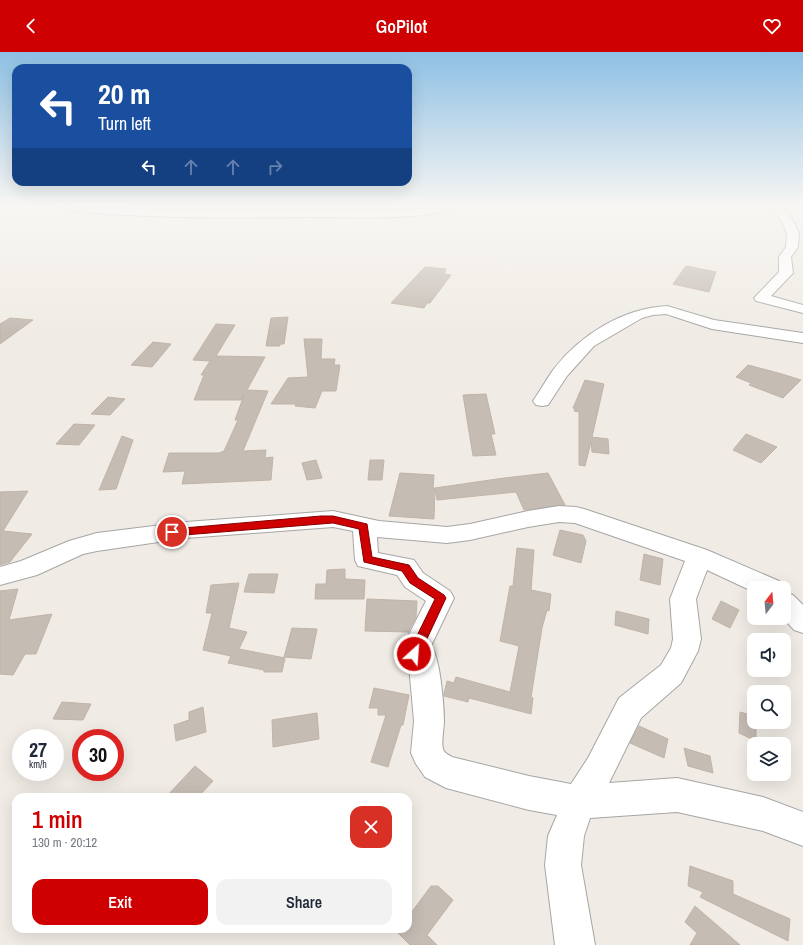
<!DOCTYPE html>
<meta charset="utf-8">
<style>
:root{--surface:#fff;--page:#f2f2f3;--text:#1f2937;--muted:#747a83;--accent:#ce0001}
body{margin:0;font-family:"Archivo Narrow",sans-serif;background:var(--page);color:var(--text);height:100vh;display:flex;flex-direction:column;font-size:15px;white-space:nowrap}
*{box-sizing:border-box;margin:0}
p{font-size:13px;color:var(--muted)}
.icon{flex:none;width:22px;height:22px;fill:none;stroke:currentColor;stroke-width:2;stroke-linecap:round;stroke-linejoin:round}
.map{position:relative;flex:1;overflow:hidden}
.drawer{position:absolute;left:12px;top:741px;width:400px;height:140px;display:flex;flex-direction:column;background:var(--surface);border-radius:12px;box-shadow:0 4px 16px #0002}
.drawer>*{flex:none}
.hud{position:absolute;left:12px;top:12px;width:400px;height:122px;border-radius:12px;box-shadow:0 4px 16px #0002;background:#1a4fa0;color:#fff;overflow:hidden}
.needle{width:26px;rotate:16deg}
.tools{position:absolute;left:747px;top:529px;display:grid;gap:8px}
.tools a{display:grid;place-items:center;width:44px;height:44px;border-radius:8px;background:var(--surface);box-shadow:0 4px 16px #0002;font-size:20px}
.speed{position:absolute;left:12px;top:677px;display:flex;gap:8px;font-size:20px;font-weight:700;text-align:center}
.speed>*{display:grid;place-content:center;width:52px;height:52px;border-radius:50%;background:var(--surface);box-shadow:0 4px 16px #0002;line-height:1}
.speed small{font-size:10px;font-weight:400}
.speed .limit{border:6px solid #d22;background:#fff;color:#111}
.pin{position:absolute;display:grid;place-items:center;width:34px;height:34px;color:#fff;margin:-17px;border:2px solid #fff;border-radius:50%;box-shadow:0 1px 4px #0007}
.me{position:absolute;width:44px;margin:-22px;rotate:26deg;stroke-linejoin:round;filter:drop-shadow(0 0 3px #0008)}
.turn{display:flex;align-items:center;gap:14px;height:84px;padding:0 20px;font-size:18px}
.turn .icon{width:52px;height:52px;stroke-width:2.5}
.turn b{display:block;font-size:28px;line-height:34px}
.lanes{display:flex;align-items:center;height:38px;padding:0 20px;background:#0003;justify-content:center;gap:20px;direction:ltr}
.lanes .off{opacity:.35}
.round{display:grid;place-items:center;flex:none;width:42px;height:42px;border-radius:12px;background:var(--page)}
.headline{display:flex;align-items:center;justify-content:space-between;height:68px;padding:0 20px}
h1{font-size:24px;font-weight:600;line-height:30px;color:var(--accent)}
.button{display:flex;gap:8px;margin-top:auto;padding:8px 20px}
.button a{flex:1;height:46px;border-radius:12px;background:var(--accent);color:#fff;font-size:16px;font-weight:600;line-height:46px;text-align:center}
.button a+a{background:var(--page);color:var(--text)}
header{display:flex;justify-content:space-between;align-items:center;height:52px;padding:0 20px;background:var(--accent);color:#fff;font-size:18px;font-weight:600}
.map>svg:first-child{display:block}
.building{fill:#c5bcb4;stroke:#c2b3a7}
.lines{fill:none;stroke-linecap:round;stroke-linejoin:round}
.minor-casing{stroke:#a6a6a6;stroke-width:2}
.minor{fill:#fff;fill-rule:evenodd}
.route{fill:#ce0001;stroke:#860001}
</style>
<header><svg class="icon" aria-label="back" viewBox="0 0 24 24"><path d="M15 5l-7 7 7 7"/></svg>GoPilot<svg class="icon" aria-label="heart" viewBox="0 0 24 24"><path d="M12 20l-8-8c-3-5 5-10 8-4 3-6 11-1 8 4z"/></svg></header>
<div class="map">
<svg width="803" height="893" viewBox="0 0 803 893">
<rect width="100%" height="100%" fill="#f0ece5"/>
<g class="building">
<path d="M686,214L716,220L709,240L673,232Z"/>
<path d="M425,215L446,217L444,222L451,223L430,251H427L424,256L391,251Z"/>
<path d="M288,265L284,292H280V294H266L271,266Z"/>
<path d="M10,266L33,268L0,292V272Z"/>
<path d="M216,272L235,273L216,304L265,305L247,338L268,339L243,399L266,398L265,406L273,405L271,428L182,432L185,419L163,420L169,401H219L224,399L238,368H235L244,343L241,348H194L204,323H201L210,309L193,308Z"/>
<path d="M304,287H322L321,307H335L334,313H340L336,339H322L315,356L295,354L296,352H271L288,326L308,325Z"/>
<path d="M153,290L171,292L152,315L131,313Z"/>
<path d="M748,313L782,322L801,328L783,346L749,333L751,331L736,325Z"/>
<path d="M585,328L604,332L592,385L608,387L609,402L592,400L591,390L585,414L579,413V360L574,359L575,357L573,356Z"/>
<path d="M486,342L495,382H491L496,403L473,404L463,343Z"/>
<path d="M108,345L125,347L110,363L91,362Z"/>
<path d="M74,372L95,373L79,393L56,392Z"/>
<path d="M746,382L777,395L761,411L733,398Z"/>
<path d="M122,384L133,388L116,437L99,438Z"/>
<path d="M316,408L322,426L307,428L302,411Z"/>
<path d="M370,408H384L382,428H368Z"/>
<path d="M400,421L434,423L433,436H435L434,467L389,464Z"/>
<path d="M548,421L565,453L524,458L516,440L437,448L435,436L504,426Z"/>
<path d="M28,439L3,479L32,482L10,510L0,513V440Z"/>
<path d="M560,478L583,483L586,489L581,511L553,503Z"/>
<path d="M517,496L534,498L531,538L551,542L549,559L547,558L542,576L531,645L533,646L531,662L469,646L468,650L444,644V642L447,629L454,631L456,625L510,640L519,594L500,589L510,534H513Z"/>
<path d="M644,502L663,507L660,533L640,528Z"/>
<path d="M345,517V527L365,528L364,547H315L316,532H326L327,518Z"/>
<path d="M249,522H278L274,541L244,540Z"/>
<path d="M239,531L229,576L247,580L239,597L285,606L282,620H264V618L228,611L231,604L203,598L212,561H206L211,533Z"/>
<path d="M18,537L9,568L52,562L36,602H25L13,623L0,622V539Z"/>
<path d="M367,547L417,549L416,565L408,580L365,579Z"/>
<path d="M721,549L739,558L730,576L712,567Z"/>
<path d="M616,559L649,567L648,582L615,573Z"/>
<path d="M292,576L317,577L311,607L284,605Z"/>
<path d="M374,636L409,643L403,673H401L388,715L371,710L386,663H378V656H369Z"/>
<path d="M62,650L91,652L83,668L53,667Z"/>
<path d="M203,655L206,680L176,689L174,673L189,668V660Z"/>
<path d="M740,660L754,664V670H756V689L739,681Z"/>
<path d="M317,661L319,687L273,695L272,668Z"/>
<path d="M639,674L668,687L664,706L630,691Z"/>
<path d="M684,696L710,704L713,721L688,714Z"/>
<path d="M195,714L213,729L198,745H166Z"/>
<path d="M690,814L733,829V842L790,867L788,889L700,845L703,840L688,834Z"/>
<path d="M431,834H438L453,848L427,883L437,893H410L394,877H408V865Z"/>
<path d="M695,854L740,893H690L697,881L685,870Z"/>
</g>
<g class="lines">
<g class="minor-casing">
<g id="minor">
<path d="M61,155L223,159H385L457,155L456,157C408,169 357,165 308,165C227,166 147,167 66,158Z"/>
<path d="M771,155H782L792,167L799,181L798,195L791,205L793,221L771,244L803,253V261L756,249L754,246L779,220V205L786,195L787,181L781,168Z"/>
<path d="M667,254L714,268L803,281V291L712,277L666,262L653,263L642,266L594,294L567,324L548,353L542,354L536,353L533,349C540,339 546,328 553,318C580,283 623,256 667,254Z"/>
<path d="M559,454L576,455L584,457L707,498L779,529L783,536H754V540L707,518L696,547L701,587L698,599L681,631L641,666L609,731L677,726L763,745L803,760V794L763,779L677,760L590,766L584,784L581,813L595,893H555L545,813L548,784L557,763L529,758L446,736L425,725L416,712L411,701L414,669L409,613L403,610L399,602L426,549L405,535L397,523L358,514L355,508L353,479L333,475L186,486L97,499L83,502L37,523L0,533V515L21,509L69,489L97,481L186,470L333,459L379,469L447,475L470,472L528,459ZM559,470L575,471L685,509L670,547L673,587L671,596L661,613L619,646L588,706L571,732L529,724L452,705C449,703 444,701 443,697C441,689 444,677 444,669C444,654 440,604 431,594L454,546L450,539L423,521L414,508L378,501L377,485L447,491L470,488L528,475Z"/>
<path d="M784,540L793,543L803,553V581L794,578L783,566Z"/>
</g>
</g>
<use href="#minor" class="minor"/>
</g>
<linearGradient id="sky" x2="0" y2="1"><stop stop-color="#8dc0e4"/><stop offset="0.55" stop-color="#f8f6f3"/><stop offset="1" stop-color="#f8f6f3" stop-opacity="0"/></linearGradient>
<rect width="803" height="280" fill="url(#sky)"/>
<path class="route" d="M321,464H333L367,472L372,505L409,513L418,526L444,543L446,546L418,606L414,607L409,606L408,602L435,547L410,531L402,519L364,510L359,477L333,471L172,484L167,480L172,477Z"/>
</svg>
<div class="tools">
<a><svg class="needle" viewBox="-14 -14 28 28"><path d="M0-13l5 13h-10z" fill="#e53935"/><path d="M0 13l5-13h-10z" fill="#747a83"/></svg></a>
<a><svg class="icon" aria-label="sound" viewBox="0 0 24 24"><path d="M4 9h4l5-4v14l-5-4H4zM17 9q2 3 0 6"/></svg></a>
<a><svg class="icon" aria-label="search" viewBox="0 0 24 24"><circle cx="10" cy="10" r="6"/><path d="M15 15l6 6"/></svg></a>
<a><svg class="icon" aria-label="layers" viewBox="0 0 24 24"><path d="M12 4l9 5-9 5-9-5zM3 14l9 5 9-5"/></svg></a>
</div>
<div class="speed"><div>27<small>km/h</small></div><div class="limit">30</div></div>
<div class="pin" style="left:172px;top:480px;background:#d93025"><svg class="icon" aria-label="arrive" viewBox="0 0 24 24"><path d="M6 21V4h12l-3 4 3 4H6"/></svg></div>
<svg class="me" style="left:414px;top:602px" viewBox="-20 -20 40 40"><circle r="17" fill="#ce0001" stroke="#fff" stroke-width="3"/><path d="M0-11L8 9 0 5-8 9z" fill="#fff"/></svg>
<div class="hud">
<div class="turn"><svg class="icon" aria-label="left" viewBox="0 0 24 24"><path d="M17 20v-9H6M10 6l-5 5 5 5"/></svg><div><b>20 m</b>Turn left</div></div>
<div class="lanes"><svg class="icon" aria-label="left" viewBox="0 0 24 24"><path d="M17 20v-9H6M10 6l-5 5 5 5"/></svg><svg class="icon off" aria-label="ahead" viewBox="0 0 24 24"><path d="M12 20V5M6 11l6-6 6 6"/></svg><svg class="icon off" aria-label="ahead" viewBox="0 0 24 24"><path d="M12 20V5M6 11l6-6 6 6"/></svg><svg class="icon off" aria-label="right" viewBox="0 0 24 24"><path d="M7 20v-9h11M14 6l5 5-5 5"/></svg></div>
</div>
<section class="drawer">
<div class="headline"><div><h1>1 min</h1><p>130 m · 20:12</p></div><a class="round" style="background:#d93025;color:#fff"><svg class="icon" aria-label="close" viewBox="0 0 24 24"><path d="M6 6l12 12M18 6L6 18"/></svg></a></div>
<div class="button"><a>Exit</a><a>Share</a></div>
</section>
</div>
